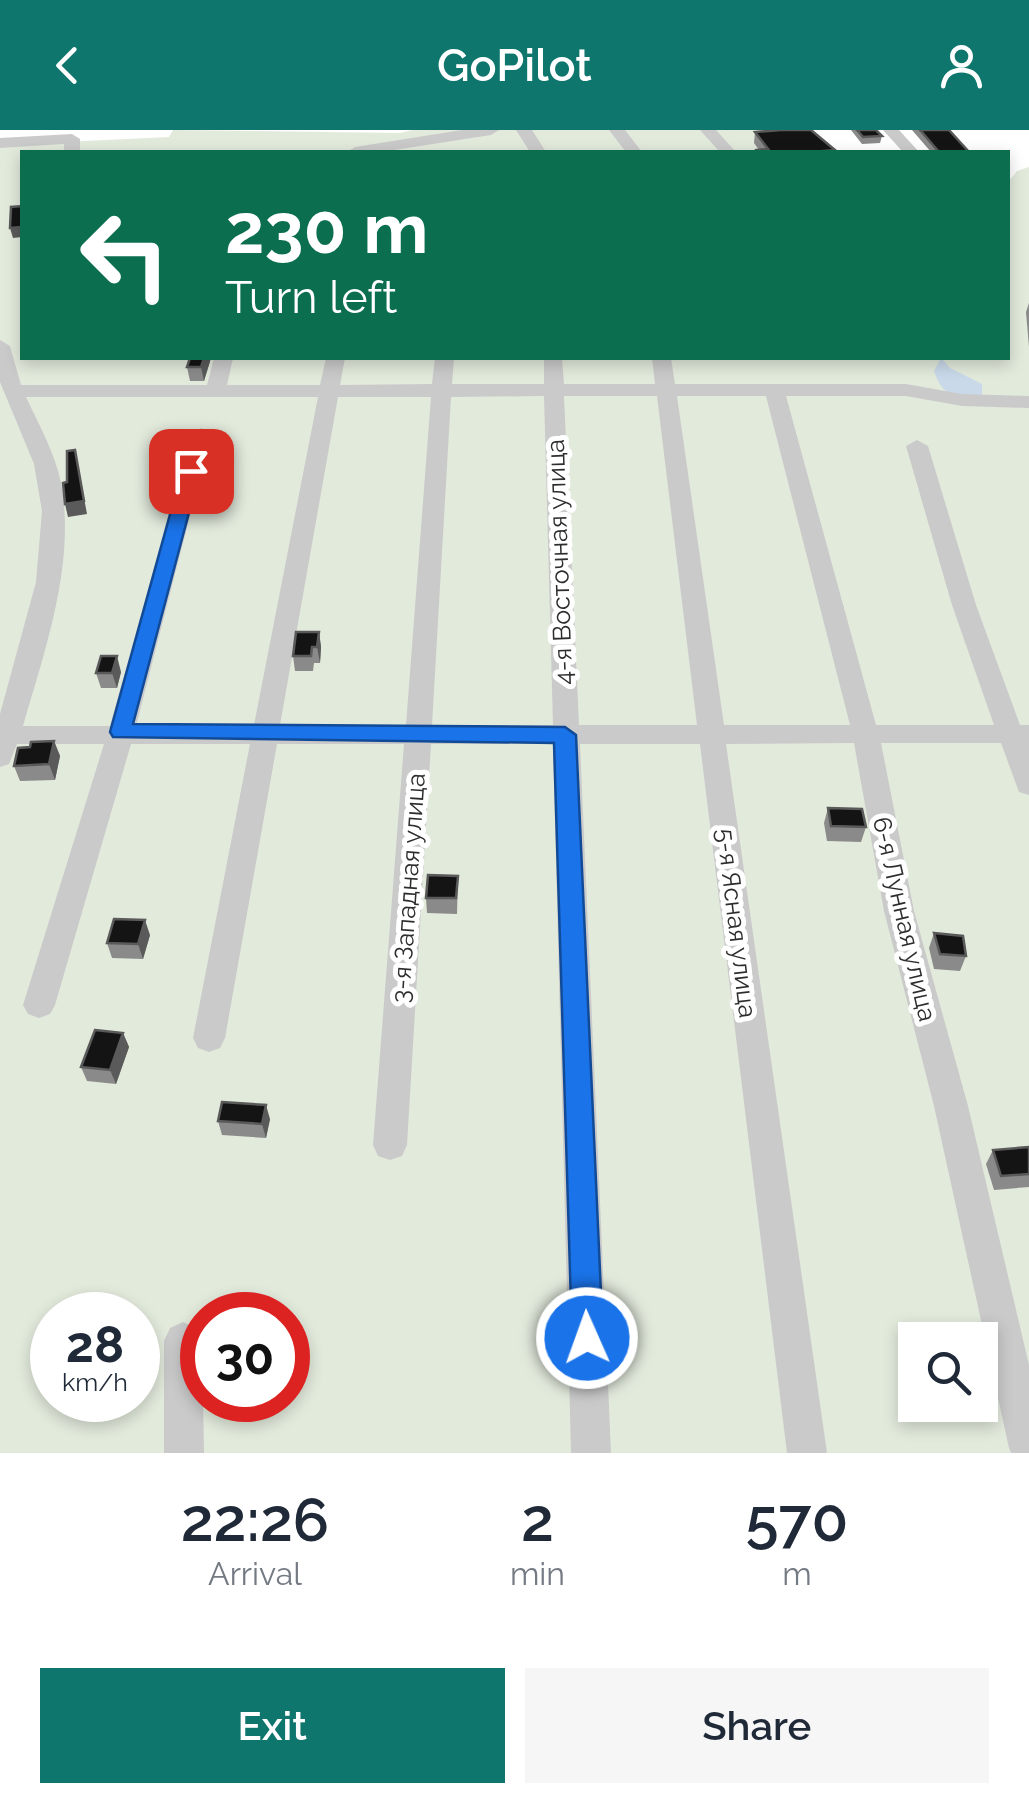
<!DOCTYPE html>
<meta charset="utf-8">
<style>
:root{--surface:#fff;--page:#f6f6f7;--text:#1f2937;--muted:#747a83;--accent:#0f766e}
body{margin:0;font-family:Raleway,sans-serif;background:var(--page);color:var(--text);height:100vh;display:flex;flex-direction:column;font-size:38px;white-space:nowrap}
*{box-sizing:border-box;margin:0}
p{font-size:32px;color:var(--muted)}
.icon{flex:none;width:55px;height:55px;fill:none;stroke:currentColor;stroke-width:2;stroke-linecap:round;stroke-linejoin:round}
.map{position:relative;height:1323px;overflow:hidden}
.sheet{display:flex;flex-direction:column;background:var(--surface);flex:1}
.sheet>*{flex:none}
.hud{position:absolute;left:20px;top:20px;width:990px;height:210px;border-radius:0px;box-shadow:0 5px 15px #0003;background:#0b6e4f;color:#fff;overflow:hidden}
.fabs{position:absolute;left:898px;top:1192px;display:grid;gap:20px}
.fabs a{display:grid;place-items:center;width:100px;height:100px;border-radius:0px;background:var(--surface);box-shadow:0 5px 15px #0003;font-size:50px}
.speed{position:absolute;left:30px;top:1162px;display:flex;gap:20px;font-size:50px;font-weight:700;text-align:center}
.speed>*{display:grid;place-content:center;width:130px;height:130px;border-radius:50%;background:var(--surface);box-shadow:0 5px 15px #0003;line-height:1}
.speed small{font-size:25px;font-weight:400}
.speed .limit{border:15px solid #d22;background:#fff;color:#111}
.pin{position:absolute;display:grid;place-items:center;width:85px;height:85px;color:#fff;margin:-42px;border-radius:20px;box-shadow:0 5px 15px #0006}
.me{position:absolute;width:110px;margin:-55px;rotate:358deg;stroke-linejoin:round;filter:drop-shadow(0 0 8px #0008)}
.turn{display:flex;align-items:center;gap:35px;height:210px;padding:0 40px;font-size:45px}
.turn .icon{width:130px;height:130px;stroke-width:2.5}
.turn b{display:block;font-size:70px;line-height:85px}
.eta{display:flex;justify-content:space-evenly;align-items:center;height:170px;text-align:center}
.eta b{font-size:60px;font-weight:600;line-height:70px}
.action{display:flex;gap:20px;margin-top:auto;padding:20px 40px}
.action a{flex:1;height:115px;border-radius:0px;background:var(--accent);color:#fff;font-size:40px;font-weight:600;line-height:115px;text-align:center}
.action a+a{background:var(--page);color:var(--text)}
header{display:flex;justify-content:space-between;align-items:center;height:130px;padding:0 40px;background:var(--accent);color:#fff;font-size:45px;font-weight:600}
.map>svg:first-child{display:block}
.green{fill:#e2eadc;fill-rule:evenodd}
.water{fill:#c9d9e9}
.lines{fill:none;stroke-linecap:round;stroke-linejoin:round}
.minor{fill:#cacaca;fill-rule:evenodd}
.wall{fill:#8a8a8a}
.shaded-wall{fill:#5a5a5a}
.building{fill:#141414;stroke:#5a5a5a;stroke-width:2.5}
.route{fill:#1a73e8;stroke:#114b97;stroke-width:2.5}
.labels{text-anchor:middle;stroke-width:10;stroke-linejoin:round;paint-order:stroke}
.street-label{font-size:25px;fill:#2d2d2d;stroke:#fff}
</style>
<header><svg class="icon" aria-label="back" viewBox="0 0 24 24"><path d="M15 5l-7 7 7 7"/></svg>GoPilot<svg class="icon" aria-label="person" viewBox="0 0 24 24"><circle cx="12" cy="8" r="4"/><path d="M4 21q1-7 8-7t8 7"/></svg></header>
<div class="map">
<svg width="1029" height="1323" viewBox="0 0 1029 1323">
<rect width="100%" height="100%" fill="#fff"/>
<path class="green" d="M173,0L400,3L413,0H806L828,22H22V228H1008V52L1017,41L1029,37V1323H0V15L169,7ZM52,1185H138V1270H52ZM202,1185H288V1270H202ZM915,1210H980V1275H915Z"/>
<path class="water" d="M941,228L950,238L982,254V267C955,265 944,270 934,241Z"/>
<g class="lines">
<g class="minor">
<path d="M462,0H499L491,5L381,22H347L355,17Z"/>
<path d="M516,0H532L546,22H530Z"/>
<path d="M609,0H625L642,22H626Z"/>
<path d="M700,0H716L736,22H720Z"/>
<path d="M883,0H899L919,22H903Z"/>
<path d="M72,4L80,9V22H64V14L0,18V8Z"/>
<path d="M0,210L10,216L21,255H207L214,228H233L227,255H320L326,228H345L340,255L432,254L435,228H454L452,254H544V228H562L564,254H655L652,228H671L675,254H906L962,264L1029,266V278L962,276L906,266H786L876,595H994L952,475L906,316L917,310L928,316L976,475L1020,595H1029V665L1019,662L1001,613H881L914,781L968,976L1029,1235V1323H1011L1009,1318L934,976L884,781L854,613L726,614L827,1323H787L700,614H580L611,1323H571L553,614H431L407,1015L402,1026L390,1030L378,1026L373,1015L404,614H277L225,908L220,918L209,922L198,918L193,908L250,614H131L55,875L50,884L39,888L28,884L23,875L104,614H17L9,634L0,637V584L36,452L42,381L34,334L0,252ZM544,266L553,595H432L451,267ZM564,266H657L697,595H579ZM677,266H766L850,595H724ZM26,267H318L254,595L136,596L211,304L201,298L191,304L110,596H23C45,520 76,433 61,353C55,323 39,295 26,267ZM338,267H431L406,595H280Z"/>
<path d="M183,1192L196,1198L202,1211L204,1323H164V1211L170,1198Z"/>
</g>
</g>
<g class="wall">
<path d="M851,0H876L882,6L880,13L862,14Z"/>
<path d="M912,0H949L969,22H931Z"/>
<path d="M755,2L835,20L834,22H757V20H759L754,13Z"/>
<path d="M1029,173V217L1026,182Z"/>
<path d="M190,228H211L204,251H190L187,237Z"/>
<path d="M319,502L321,517L320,533H314L313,541H295L293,526Z"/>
<path d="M121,542L117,558H101L96,543Z"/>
<path d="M54,611L60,626L55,650L20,651L14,636L30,617Z"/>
<path d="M828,678L866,697L861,712L827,711L824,693Z"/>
<path d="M458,746L457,784L427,783L426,768Z"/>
<path d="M934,803L966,826L960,841L934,839L929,818Z"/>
<path d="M150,805L143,829L112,828L107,813Z"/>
<path d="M123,903L129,917L116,954L87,951L81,937Z"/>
<path d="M270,989L266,1008L222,1005L218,991Z"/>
<path d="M1029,1017V1057L994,1060L986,1034L993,1020Z"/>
</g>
<g class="shaded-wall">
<path d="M22,97V107L13,108L10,98Z"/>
<path d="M204,228H211L204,251L201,237Z"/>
<path d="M75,320L87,384L68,387L65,374Z"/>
<path d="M319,502L321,517L320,533L317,517Z"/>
<path d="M117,526L121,542L117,558L112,543Z"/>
<path d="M54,611L60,626L55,650L49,634Z"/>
<path d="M145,790L150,805L143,829L138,814Z"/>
<path d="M123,903L129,917L116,954L110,940Z"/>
<path d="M266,975L270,989L266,1008L262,994Z"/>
</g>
<g class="building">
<path d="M781,0H811L835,20L812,22H759L757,20L768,19L755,2Z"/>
<path d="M857,0H876L882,6L863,7Z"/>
<path d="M920,0H949L969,22H939Z"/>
<path d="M22,76V97L10,98L11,77Z"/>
<path d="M190,228H204L201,237H187Z"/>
<path d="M75,320L84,371L65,374L63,353L67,352V321Z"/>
<path d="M296,502H319L317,517H312L311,526H293Z"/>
<path d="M101,526H117L112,543H96Z"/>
<path d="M54,611L49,634L14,636L18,618L30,617L31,612Z"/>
<path d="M828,678L862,679L866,697L831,696Z"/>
<path d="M428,745L458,746L456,768H426Z"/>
<path d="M114,789L145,790L138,814L107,813Z"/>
<path d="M934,803L963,806L966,826L940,824Z"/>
<path d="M95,900L123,903L110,940L81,937Z"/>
<path d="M222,972L266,975L262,994L218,991Z"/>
<path d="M1029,1017V1044L1001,1046L993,1020Z"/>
</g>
<path class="route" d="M191,336L200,341L133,594L565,597L576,605L603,1208L598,1219L587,1224L576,1219L572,1208L554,613L113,607L110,602L182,341Z"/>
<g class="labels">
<g class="street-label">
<text transform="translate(559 432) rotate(-92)" y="9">4-я Восточная улица</text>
<text transform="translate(408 758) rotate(-86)" y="9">3-я Западная улица</text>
<text transform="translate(905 789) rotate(77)" y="9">6-я Лунная улица</text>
<text transform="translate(737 793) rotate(83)" y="9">5-я Ясная улица</text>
</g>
</g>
</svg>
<div class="fabs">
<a><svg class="icon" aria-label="search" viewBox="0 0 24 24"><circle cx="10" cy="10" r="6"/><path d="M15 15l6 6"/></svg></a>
</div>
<div class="speed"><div>28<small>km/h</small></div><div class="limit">30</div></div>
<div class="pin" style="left:191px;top:341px;background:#d93025"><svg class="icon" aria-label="arrive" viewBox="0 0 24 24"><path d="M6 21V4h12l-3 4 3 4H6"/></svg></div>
<svg class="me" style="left:587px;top:1208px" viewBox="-20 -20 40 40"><circle r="17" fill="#1a73e8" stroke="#fff" stroke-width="3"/><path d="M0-11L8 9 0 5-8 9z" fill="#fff"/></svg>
<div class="hud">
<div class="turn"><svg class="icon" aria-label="left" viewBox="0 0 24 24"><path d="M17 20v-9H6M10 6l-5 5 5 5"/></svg><div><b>230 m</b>Turn left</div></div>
</div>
</div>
<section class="sheet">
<div class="eta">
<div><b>22:26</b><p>Arrival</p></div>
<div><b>2</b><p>min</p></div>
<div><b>570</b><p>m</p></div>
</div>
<div class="action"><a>Exit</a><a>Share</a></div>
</section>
